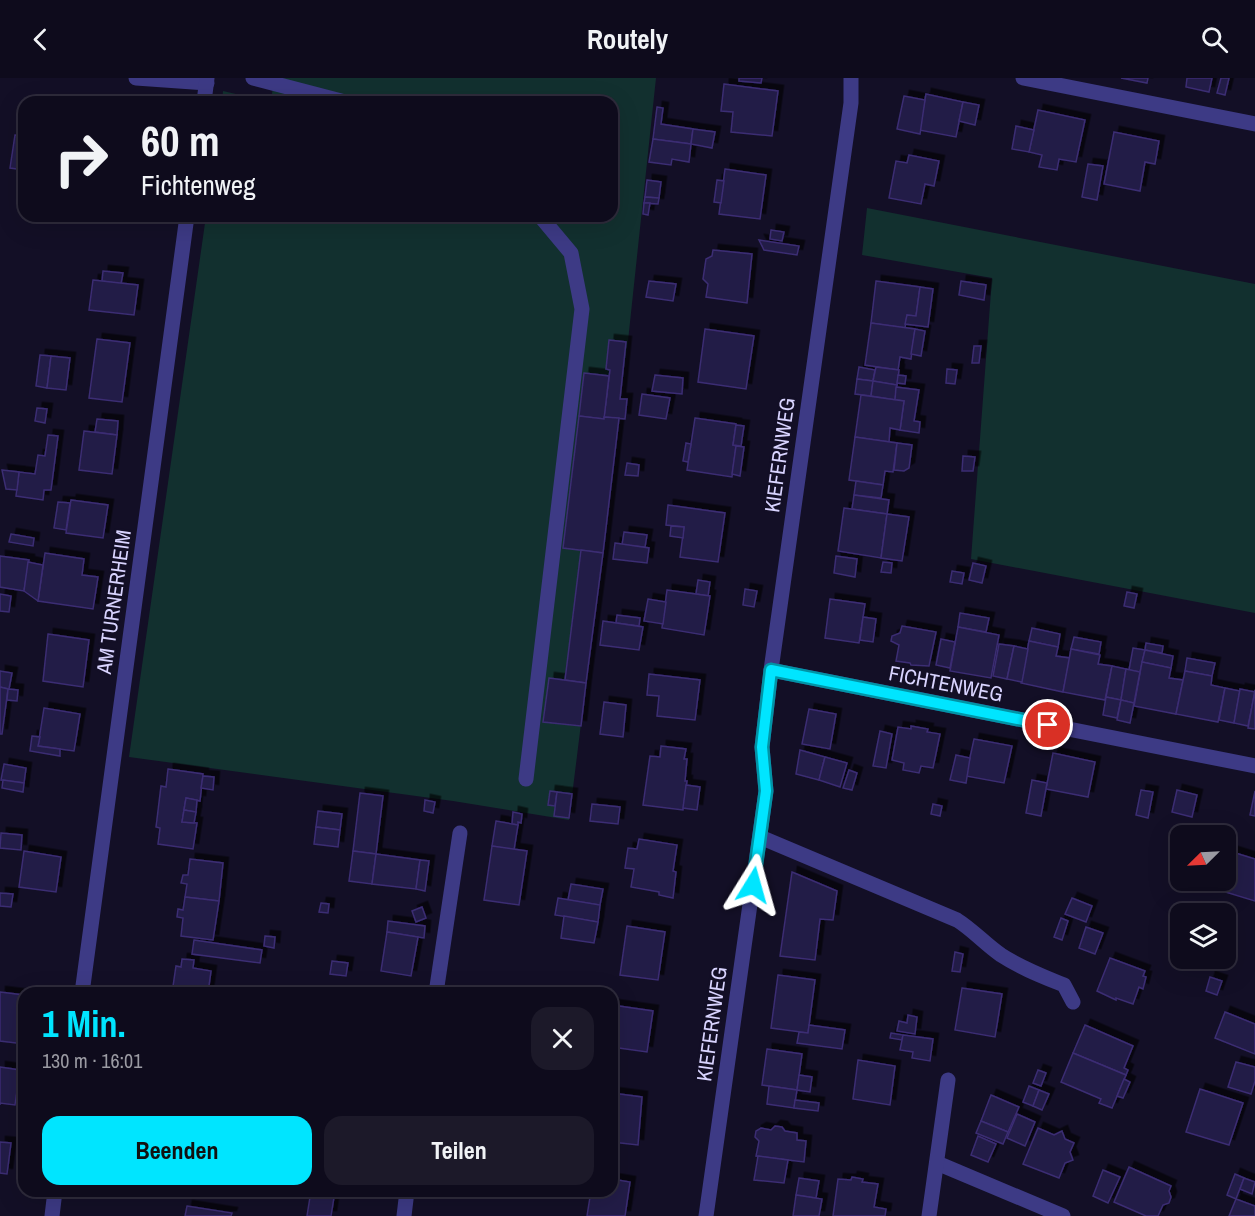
<!DOCTYPE html>
<html lang="de">
<meta charset="utf-8">
<style>
:root{--surface:#0e0b1c;--page:#1c1929;--text:#f1f3f6;--muted:#9b9ba3;--line:#2e2b3b;--accent:#00e5ff}
body{margin:0;font-family:"Archivo Narrow",sans-serif;background:var(--page);color:var(--text);height:100vh;display:flex;flex-direction:column;font-size:22px;white-space:nowrap}
*{box-sizing:border-box;margin:0}
p{font-size:20px;color:var(--muted)}
.icon{flex:none;width:33px;height:33px;fill:none;stroke:currentColor;stroke-width:2;stroke-linecap:round;stroke-linejoin:round}
.map{position:relative;flex:1;overflow:hidden}
.side{position:absolute;left:18px;top:909px;width:600px;height:210px;display:flex;flex-direction:column;background:var(--surface);border-radius:18px;box-shadow:0 6px 24px #0002,0 0 0 2px var(--line)}
.side>*{flex:none}
.banner{position:absolute;left:18px;top:18px;width:600px;height:126px;border-radius:18px;box-shadow:0 6px 24px #0002,0 0 0 2px var(--line);background:#0e0b1c;color:var(--text);overflow:hidden}
.needle{width:39px;rotate:246deg}
.buttons{position:absolute;left:1170px;top:747px;display:grid;gap:12px}
.buttons a{display:grid;place-items:center;width:66px;height:66px;border-radius:12px;background:var(--surface);box-shadow:0 6px 24px #0002,0 0 0 2px var(--line);font-size:30px}
.pin{position:absolute;display:grid;place-items:center;width:51px;height:51px;color:#fff;margin:-26px;border:3px solid #fff;border-radius:50%;box-shadow:0 2px 6px #0007}
.me{position:absolute;width:66px;margin:-33px;rotate:8deg;stroke-linejoin:round;filter:drop-shadow(0 0 4px #0008)}
.turn{display:flex;align-items:center;gap:21px;height:126px;padding:0 24px;font-size:27px}
.turn .icon{width:78px;height:78px;stroke-width:2.5}
.turn b{display:block;font-size:42px;line-height:51px}
.round{display:grid;place-items:center;flex:none;width:63px;height:63px;border-radius:18px;background:var(--page)}
.headline{display:flex;align-items:center;justify-content:space-between;height:102px;padding:0 24px}
h1{font-size:36px;font-weight:800;line-height:45px;color:var(--accent)}
.button{display:flex;gap:12px;margin-top:auto;padding:12px 24px}
.button a{flex:1;height:69px;border-radius:18px;background:var(--accent);color:#111;font-size:24px;font-weight:800;line-height:69px;text-align:center}
.button a+a{background:var(--page);color:var(--text)}
header{display:flex;justify-content:space-between;align-items:center;height:78px;padding:0 24px;background:var(--surface);font-size:27px;font-weight:800}
.map>svg:first-child{display:block}
.green{fill:#12302f}
.building{fill:#241b47;stroke:#3b2d73;stroke-width:1.5;filter:url(#shadow)}
.lines{fill:none;stroke-linecap:round;stroke-linejoin:round}
.minor{stroke:#3d3a85;stroke-width:15}
.route-casing{stroke:#0095a6;stroke-width:15}
.route{stroke:#00e5ff;stroke-width:10}
.labels{text-anchor:middle;stroke-width:4.5;stroke-linejoin:round;paint-order:stroke}
.street-label{font-size:21px;fill:#d9d4ff;stroke:#130f26}
</style>
<header><svg class="icon" aria-label="back" viewBox="0 0 24 24"><path d="M15 5l-7 7 7 7"/></svg>Routely<svg class="icon" aria-label="search" viewBox="0 0 24 24"><circle cx="10" cy="10" r="6"/><path d="M15 15l6 6"/></svg></header>
<div class="map">
<svg width="1255" height="1138" viewBox="0 0 1255 1138">
<defs>
<filter id="shadow"><feDropShadow dx="5.5" dy="-5.5" stdDeviation="0" flood-color="#0009"/></filter>
</defs>
<rect width="100%" height="100%" fill="#130f26"/>
<g class="green">
<path d="M274,0H656L628,263L620,320L627,321L625,341H619L569,742L453,723L129,679L206,138H612V24H271Z"/>
<path d="M223,13L270,24H222Z"/>
<path d="M867,130L1255,206V535L971,481L992,200L862,177Z"/>
</g>
<g class="building">
<path d="M739,0H762L761,5L739,3Z"/>
<path d="M1121,0H1148L1147,5Z"/>
<path d="M1187,0H1212L1209,14L1186,9Z"/>
<path d="M1221,0H1229L1225,17L1217,15Z"/>
<path d="M724,6L778,13L772,58L731,54L733,34L721,33Z"/>
<path d="M926,16L963,24L956,59L919,52Z"/>
<path d="M904,18L925,22L920,56L897,51Z"/>
<path d="M963,24L979,27L975,47L959,43Z"/>
<path d="M657,29L663,30L661,46L693,51L691,66L653,61Z"/>
<path d="M1038,32L1085,42L1076,84L1059,81L1057,92L1039,89L1042,77L1029,74Z"/>
<path d="M1016,48L1034,52L1029,74L1012,71Z"/>
<path d="M693,51L715,54L712,70L691,66Z"/>
<path d="M1114,54L1159,63L1155,86L1145,84L1140,113L1104,106Z"/>
<path d="M15,57L24,58V92L10,90Z"/>
<path d="M653,61L691,66L689,84L672,81L671,87L649,84Z"/>
<path d="M909,77L939,83L934,108L925,106L921,126L889,120L896,83L907,85Z"/>
<path d="M1088,86L1103,88L1097,122L1082,119Z"/>
<path d="M725,91L766,97L760,141L719,136Z"/>
<path d="M647,102L661,104L659,120L645,119Z"/>
<path d="M717,102L724,103L721,125L714,124Z"/>
<path d="M645,119L659,120L658,126L644,125Z"/>
<path d="M644,125H650L648,137L643,136Z"/>
<path d="M771,152L784,154L782,163L770,161Z"/>
<path d="M759,162L799,168L797,177L764,172Z"/>
<path d="M713,172L752,176L747,225L706,219L708,206L703,201L706,181L712,178Z"/>
<path d="M103,193L123,195L121,206L102,203Z"/>
<path d="M93,202L138,207L134,237L89,232Z"/>
<path d="M649,203L676,206L673,223L646,219Z"/>
<path d="M876,203L920,209L916,238L907,237L905,250L871,245Z"/>
<path d="M961,203L986,207L984,222L959,217Z"/>
<path d="M920,209L933,211L928,249L905,246L907,237L916,238Z"/>
<path d="M871,245L915,251L911,281L900,279L898,292L865,287Z"/>
<path d="M705,251L754,258L746,311L698,304Z"/>
<path d="M915,251L925,253L921,278L911,276Z"/>
<path d="M97,261L130,265L122,324L89,320Z"/>
<path d="M609,262L626,264L620,321H627L625,341L604,339L610,292L606,291Z"/>
<path d="M974,268H981L979,285H972Z"/>
<path d="M40,277L51,278L47,310L36,308Z"/>
<path d="M51,278L70,280L66,312L47,310Z"/>
<path d="M859,289L875,292L873,303L857,301Z"/>
<path d="M876,289L899,292L897,307L873,303Z"/>
<path d="M947,291L957,292L955,306L946,305Z"/>
<path d="M584,295L609,298L604,341L579,338Z"/>
<path d="M655,297L683,300L682,316L652,313Z"/>
<path d="M898,297L906,298L905,306L897,305Z"/>
<path d="M857,301L873,303L871,318L855,316Z"/>
<path d="M873,303L897,307L895,322L871,318Z"/>
<path d="M896,309L919,312L914,343L920,344L919,355L900,352L904,323L895,322Z"/>
<path d="M642,316L670,320L666,341L639,337Z"/>
<path d="M861,317L904,323L900,352L890,350L889,364L855,359Z"/>
<path d="M37,330L47,331L45,345L35,343Z"/>
<path d="M579,338L604,341V339L619,340L603,475L563,470Z"/>
<path d="M695,340L736,346L733,367L736,368L732,399L687,392Z"/>
<path d="M97,341L118,343L117,357L95,354Z"/>
<path d="M736,347L744,348L741,368L733,367Z"/>
<path d="M84,353L117,357L112,396L79,392Z"/>
<path d="M48,357L58,358L51,412H44L43,422L16,418L19,394L35,396L38,377L45,378Z"/>
<path d="M855,359L897,365L893,394L885,393L883,407L849,402Z"/>
<path d="M686,365L691,366L688,384L683,383Z"/>
<path d="M897,365L912,367L909,390L904,393L894,392Z"/>
<path d="M736,368L744,369L740,398L732,396Z"/>
<path d="M963,378L975,379L973,393H962Z"/>
<path d="M627,385L639,387L638,398L625,397Z"/>
<path d="M2,392L19,394L17,412L6,411Z"/>
<path d="M856,403L883,407L881,420L854,417Z"/>
<path d="M854,417L889,422L887,436L852,431Z"/>
<path d="M71,422L108,427L103,460L66,455Z"/>
<path d="M58,424L70,425L66,452L54,450Z"/>
<path d="M668,427L725,435L718,484L680,479L684,449L666,447Z"/>
<path d="M844,430L887,436L881,480L838,473Z"/>
<path d="M887,436L909,439L902,483L881,480Z"/>
<path d="M671,448L684,449L683,460L670,458Z"/>
<path d="M624,454L647,457L645,469L622,467Z"/>
<path d="M11,456L34,460L33,468L9,464Z"/>
<path d="M615,465L649,470L647,485L613,481Z"/>
<path d="M581,472L603,475L586,605L565,602Z"/>
<path d="M45,475L84,481L82,497L98,499L93,531L38,523Z"/>
<path d="M0,478L29,482L24,513L0,509Z"/>
<path d="M836,478L857,481L855,499L834,495Z"/>
<path d="M28,484L43,487L38,523L24,513Z"/>
<path d="M883,484L892,485L891,495L881,494Z"/>
<path d="M973,485L986,488L982,505L969,502Z"/>
<path d="M952,493L964,495L962,506L950,504Z"/>
<path d="M698,502L710,504L708,518L696,516Z"/>
<path d="M745,511L757,513L754,529L743,527Z"/>
<path d="M667,512L710,518L704,557L662,550Z"/>
<path d="M1127,514L1137,516L1134,530L1124,528Z"/>
<path d="M0,516L11,518L9,534L0,533Z"/>
<path d="M648,521L666,524L663,546L644,543Z"/>
<path d="M830,521L865,526L859,565L825,560Z"/>
<path d="M960,535L989,540L986,554L958,549Z"/>
<path d="M617,537L640,540L639,548L616,545Z"/>
<path d="M863,539L876,541L873,564L860,562Z"/>
<path d="M603,543L643,549L639,572L600,567Z"/>
<path d="M902,548L936,554L929,588L911,587L910,585L896,583L899,567L891,563L892,558L900,555Z"/>
<path d="M958,549L999,557L991,600L950,593Z"/>
<path d="M1032,550L1060,556L1058,569L1029,563Z"/>
<path d="M48,556L89,562L83,609L43,603Z"/>
<path d="M1074,559L1101,564L1099,576L1071,571Z"/>
<path d="M941,561L955,564L950,590L936,587Z"/>
<path d="M1029,563L1058,569L1056,578L1070,580L1063,614L1021,605Z"/>
<path d="M1146,565L1163,568L1162,575L1145,572Z"/>
<path d="M999,566L1014,568L1007,601L993,598Z"/>
<path d="M1014,568L1028,571L1022,604L1007,601Z"/>
<path d="M1133,570L1145,572L1140,594L1129,592Z"/>
<path d="M1071,571L1100,577L1098,586L1112,588L1105,622L1063,614Z"/>
<path d="M1145,572L1173,578L1171,590L1142,584Z"/>
<path d="M1187,580L1215,585L1212,598L1185,593Z"/>
<path d="M1142,584L1171,590L1169,600L1183,602L1176,636L1134,628Z"/>
<path d="M1112,588L1126,591L1121,622L1106,619Z"/>
<path d="M1126,591L1140,594L1134,625L1121,622Z"/>
<path d="M0,593L12,595L9,611L0,609Z"/>
<path d="M1185,593L1212,598L1211,607L1225,610L1218,644L1176,636Z"/>
<path d="M649,596L700,602L695,642L657,638L659,618L647,617Z"/>
<path d="M549,600L586,605L581,648L543,644Z"/>
<path d="M0,609L8,611L2,656H0Z"/>
<path d="M1225,610L1240,613L1234,645L1219,642Z"/>
<path d="M8,611L18,612L17,623L7,622Z"/>
<path d="M1240,611L1255,614L1248,648L1234,645Z"/>
<path d="M1255,612V651L1248,650Z"/>
<path d="M1106,619L1121,622L1117,640L1103,637Z"/>
<path d="M1121,622L1134,625L1130,645L1117,642Z"/>
<path d="M604,624L626,627L623,659L600,656Z"/>
<path d="M44,630L80,636L74,673L38,668Z"/>
<path d="M809,631L836,636L830,671L802,666Z"/>
<path d="M911,648L928,651L927,654L940,656L933,690L921,688L919,695L903,692L904,685L892,682L898,649L911,651Z"/>
<path d="M880,653L892,656L886,690L873,688Z"/>
<path d="M32,658L40,659L38,668L60,671V678L30,673Z"/>
<path d="M974,661L1012,668L1004,705L966,698Z"/>
<path d="M661,668L686,671L684,681H687L685,703H687L683,732L643,727L650,678L660,679Z"/>
<path d="M800,672L825,679L819,702L796,696Z"/>
<path d="M1053,675L1095,684L1088,719L1046,711Z"/>
<path d="M956,677L970,680L966,705L950,702Z"/>
<path d="M825,679L847,685L840,709L819,702Z"/>
<path d="M4,686L26,690L24,705L1,702Z"/>
<path d="M168,691L203,696L200,723L186,720L182,744L197,745L193,771L158,766L160,750L156,749L157,741L161,708L166,709Z"/>
<path d="M849,692L857,695L852,712L843,710Z"/>
<path d="M203,698L214,699L213,712L201,710Z"/>
<path d="M3,702L24,705L23,714L2,710Z"/>
<path d="M1032,702L1047,705L1041,738L1026,735Z"/>
<path d="M686,707L700,709L697,732L683,730Z"/>
<path d="M1141,712L1153,714L1148,740L1136,737Z"/>
<path d="M1177,712L1197,717L1192,739L1172,734Z"/>
<path d="M550,713L557,714L555,728L548,727Z"/>
<path d="M1255,713V738L1250,737Z"/>
<path d="M557,714L572,716L569,740L554,738Z"/>
<path d="M360,715L383,718L376,776L353,773Z"/>
<path d="M186,720L197,722L196,734L184,732Z"/>
<path d="M425,722L435,724L433,735L424,733Z"/>
<path d="M592,726L620,729L618,746L590,743Z"/>
<path d="M933,726L942,728L940,738L931,736Z"/>
<path d="M184,732L196,734L194,745L182,744Z"/>
<path d="M318,733L342,736L340,752L316,749Z"/>
<path d="M513,734L522,736L521,745L518,744V747L512,746Z"/>
<path d="M496,743L518,747L514,772L492,768Z"/>
<path d="M316,749L340,752L338,769L314,766Z"/>
<path d="M1,755L22,757L21,772L0,770Z"/>
<path d="M639,761L677,767L673,793L676,794L673,820L659,817V814L631,809L634,791L625,790L628,770L637,771Z"/>
<path d="M492,768L527,773L519,827L484,822Z"/>
<path d="M1226,772L1255,781V823L1209,809L1211,802H1226Z"/>
<path d="M24,773L61,779L56,814L19,809Z"/>
<path d="M353,773L376,776L372,806L349,803Z"/>
<path d="M376,776L420,782L416,811L372,806Z"/>
<path d="M190,781L223,785L219,823L185,819L187,806L181,805L183,797H188Z"/>
<path d="M420,782L429,783L425,813L416,811Z"/>
<path d="M792,794L837,813L833,842L820,841L815,882L780,878Z"/>
<path d="M571,806L603,811L600,827L568,822Z"/>
<path d="M0,815L13,816L11,829L0,828Z"/>
<path d="M185,819L219,823L213,862L181,858L183,840L177,839L178,831L183,832Z"/>
<path d="M558,820L600,827L598,844L555,837Z"/>
<path d="M1072,820L1092,828L1086,844L1065,836Z"/>
<path d="M321,825L329,826L328,835L319,834Z"/>
<path d="M422,829L426,840L416,844L412,833Z"/>
<path d="M564,838L598,844L594,865L561,860Z"/>
<path d="M1061,840L1068,843L1062,862L1054,859Z"/>
<path d="M388,843L425,848L424,860L387,854Z"/>
<path d="M627,848L665,854L658,902L620,897Z"/>
<path d="M1086,849L1103,855L1095,876L1079,870Z"/>
<path d="M387,854L418,859L411,898L381,893Z"/>
<path d="M265,858L275,859L274,870L264,868Z"/>
<path d="M194,862L262,872L260,885L192,876Z"/>
<path d="M955,874L963,876L960,894L952,893Z"/>
<path d="M1110,880L1145,893L1143,898L1146,899L1143,911L1139,909L1133,926L1116,920V922L1097,913Z"/>
<path d="M182,881L194,882L193,890L211,893L208,915H172L176,888L181,889Z"/>
<path d="M332,883L348,885L346,898L330,896Z"/>
<path d="M778,897L815,902L808,955L771,950Z"/>
<path d="M1210,899L1222,903L1217,917L1206,913Z"/>
<path d="M962,910L1002,916L995,959L955,952Z"/>
<path d="M0,914L24,917V966L0,963Z"/>
<path d="M612,927L653,933L647,974L612,969Z"/>
<path d="M1225,934L1255,946V976L1215,960Z"/>
<path d="M908,937L917,939L915,956L897,953L899,943L907,945Z"/>
<path d="M809,947L845,952L842,971L797,965L799,954L808,955Z"/>
<path d="M1085,947L1133,968L1124,990L1128,992L1126,997L1073,975Z"/>
<path d="M891,955L903,957L902,962L890,960Z"/>
<path d="M903,957L933,961L930,983L912,980L913,974L900,972Z"/>
<path d="M767,971L802,976L797,1012L762,1007Z"/>
<path d="M1073,975L1126,997L1112,1030L1099,1025L1101,1021L1061,1004Z"/>
<path d="M858,982L895,988L890,1027L853,1021Z"/>
<path d="M1236,984L1255,989V1003L1251,1016L1228,1009Z"/>
<path d="M0,989L20,992L15,1027L0,1025V1027Z"/>
<path d="M1038,992L1046,995L1041,1008L1033,1005Z"/>
<path d="M799,997L812,999L810,1014L797,1012Z"/>
<path d="M1124,1001L1130,1004L1123,1020L1117,1018Z"/>
<path d="M769,1008L797,1012L794,1030L767,1026Z"/>
<path d="M1029,1008L1039,1012L1033,1028L1023,1024Z"/>
<path d="M1200,1011L1243,1025L1229,1067L1186,1054Z"/>
<path d="M1039,1012L1049,1016L1042,1032L1033,1028Z"/>
<path d="M612,1015L642,1019L638,1067L612,1064Z"/>
<path d="M991,1017L1019,1029L1008,1054L981,1043Z"/>
<path d="M795,1022L819,1025L818,1033L794,1030Z"/>
<path d="M1017,1036L1035,1044L1025,1068L1007,1060Z"/>
<path d="M981,1043L1008,1054L1003,1066L976,1055Z"/>
<path d="M775,1048L782,1049L785,1053L797,1055V1062L806,1063L804,1084L756,1078L759,1063L755,1059L756,1053L761,1050L771,1052Z"/>
<path d="M1038,1050L1054,1057L1062,1053L1065,1061L1074,1065L1070,1074L1073,1082L1065,1085L1059,1100L1023,1086Z"/>
<path d="M978,1058L996,1066L988,1084L971,1077Z"/>
<path d="M0,1064L11,1065L7,1096L0,1095Z"/>
<path d="M758,1078L788,1082L784,1105L754,1102Z"/>
<path d="M1129,1089L1171,1108L1169,1113L1171,1119L1169,1125L1163,1127L1158,1138H1146L1114,1124Z"/>
<path d="M1103,1092L1120,1099L1108,1125L1093,1118Z"/>
<path d="M1235,1096L1244,1100L1236,1121L1227,1117Z"/>
<path d="M852,1099L863,1101L862,1104L878,1106L874,1129L886,1131L885,1138H833L838,1101L851,1102Z"/>
<path d="M799,1100L819,1103L816,1120L796,1117Z"/>
<path d="M1244,1100L1255,1104L1252,1116L1240,1111Z"/>
<path d="M612,1101L630,1104L625,1138H587L591,1113H612Z"/>
<path d="M311,1113H335L331,1138H307Z"/>
<path d="M439,1113H465L464,1119L439,1115Z"/>
<path d="M796,1117L822,1121L819,1138H793Z"/>
<path d="M1236,1121L1255,1128V1138H1229Z"/>
<path d="M187,1128L232,1135L231,1138H185Z"/>
</g>
<g class="lines">
<g class="minor">
<path d="M136,0L207,5"/>
<path d="M253,0L345,24"/>
<path d="M1023,0L1255,46"/>
<path d="M204,24L207,0"/>
<path d="M771,592L1255,688"/>
<path d="M526,701L582,231L571,175L540,138"/>
<path d="M760,759L957,842C973,852 985,866 1001,877C1021,890 1042,898 1064,907L1073,924"/>
<path d="M82,915L187,138"/>
<path d="M436,915L460,755"/>
<path d="M937,1085L1063,1138"/>
<path d="M52,1138L55,1113"/>
<path d="M404,1138L407,1113"/>
<path d="M706,1138L766,713L762,669L771,592L851,25V0"/>
<path d="M929,1138L948,1002"/>
</g>
</g>
<g class="lines">
<g class="route-casing">
<path id="route" d="M753,807L766,713L762,669L771,592L1048,647"/>
</g>
<use href="#route" class="route"/>
</g>
<g class="labels">
<g class="street-label">
<text transform="translate(780 377) rotate(-82)" y="7">KIEFERNWEG</text>
<text transform="translate(114 524) rotate(-82)" y="7">AM TURNERHEIM</text>
<text transform="translate(946 606) rotate(11)" y="7">FICHTENWEG</text>
<text transform="translate(712 946) rotate(-82)" y="7">KIEFERNWEG</text>
</g>
</g>
</svg>
<div class="buttons">
<a><svg class="needle" viewBox="-14 -14 28 28"><path d="M0-13l5 13h-10z" fill="#e53935"/><path d="M0 13l5-13h-10z" fill="#9b9ba3"/></svg></a>
<a><svg class="icon" aria-label="layers" viewBox="0 0 24 24"><path d="M12 4l9 5-9 5-9-5zM3 14l9 5 9-5"/></svg></a>
</div>
<div class="pin" style="left:1048px;top:647px;background:#d93025"><svg class="icon" aria-label="arrive" viewBox="0 0 24 24"><path d="M6 21V4h12l-3 4 3 4H6"/></svg></div>
<svg class="me" style="left:753px;top:807px" viewBox="-20 -20 40 40"><path d="M0-17L14 15 0 8-14 15z" fill="#00e5ff" stroke="#fff" stroke-width="4"/></svg>
<div class="banner">
<div class="turn"><svg class="icon" aria-label="right" viewBox="0 0 24 24"><path d="M7 20v-9h11M14 6l5 5-5 5"/></svg><div><b>60 m</b>Fichtenweg</div></div>
</div>
<section class="side">
<div class="headline"><div><h1>1 Min.</h1><p>130 m · 16:01</p></div><a class="round"><svg class="icon" aria-label="close" viewBox="0 0 24 24"><path d="M6 6l12 12M18 6L6 18"/></svg></a></div>
<div class="button"><a>Beenden</a><a>Teilen</a></div>
</section>
</div>
